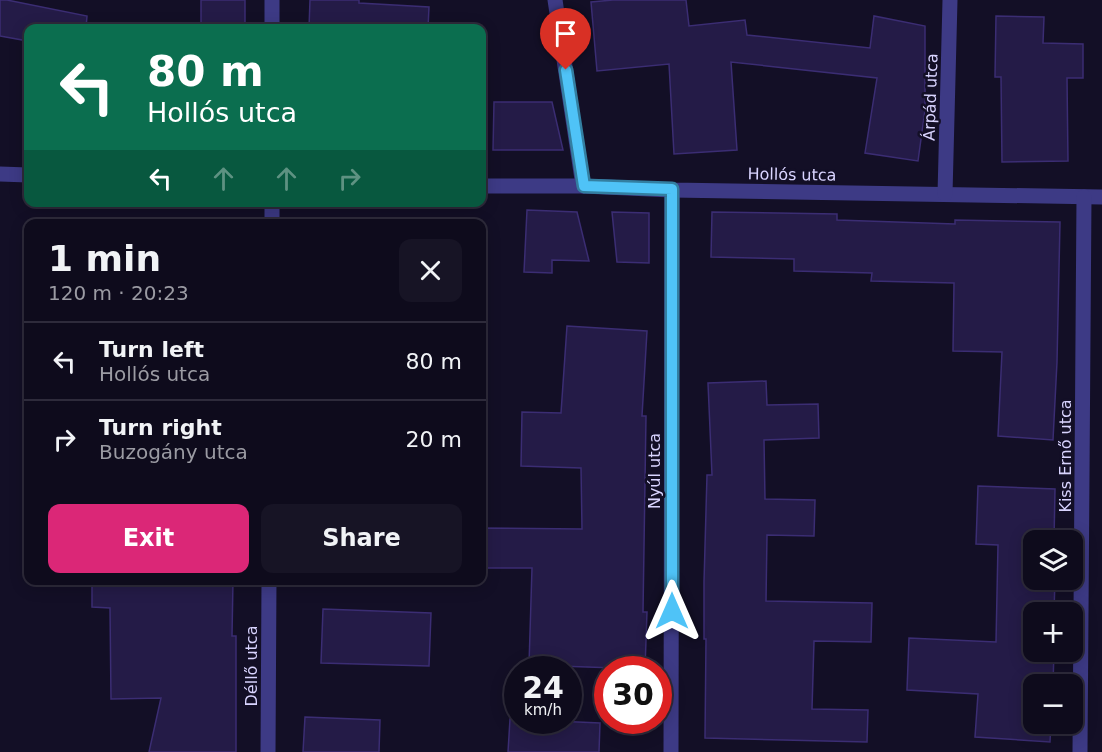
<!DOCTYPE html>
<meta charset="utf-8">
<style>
:root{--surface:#0e0b1c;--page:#171425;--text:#f1f3f6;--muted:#9b9ba3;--line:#2e2b3b;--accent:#db2777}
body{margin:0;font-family:"DejaVu Sans",sans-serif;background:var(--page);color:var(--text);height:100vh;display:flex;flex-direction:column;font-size:22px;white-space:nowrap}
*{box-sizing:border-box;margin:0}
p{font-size:20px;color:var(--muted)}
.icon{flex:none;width:33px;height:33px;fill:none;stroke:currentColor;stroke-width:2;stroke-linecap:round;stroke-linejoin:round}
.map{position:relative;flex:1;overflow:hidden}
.sheet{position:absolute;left:24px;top:219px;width:462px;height:366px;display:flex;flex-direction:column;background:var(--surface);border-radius:12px;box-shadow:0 3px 15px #0003,0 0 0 2px var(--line)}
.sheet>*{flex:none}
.guide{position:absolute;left:24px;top:24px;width:462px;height:183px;border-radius:12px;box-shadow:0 3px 15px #0003,0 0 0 2px var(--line);background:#0b6e4f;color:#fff;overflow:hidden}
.tools{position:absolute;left:1023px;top:530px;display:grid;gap:12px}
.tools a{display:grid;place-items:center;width:60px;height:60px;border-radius:12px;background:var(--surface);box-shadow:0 3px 15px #0003,0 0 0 2px var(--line);font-size:30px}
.speed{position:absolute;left:504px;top:656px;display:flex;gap:12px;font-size:30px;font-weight:700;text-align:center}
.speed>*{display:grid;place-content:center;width:78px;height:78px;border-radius:50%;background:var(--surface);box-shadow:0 3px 15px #0003,0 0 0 2px var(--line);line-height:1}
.speed small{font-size:15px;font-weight:400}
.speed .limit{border:9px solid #d22;background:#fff;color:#111}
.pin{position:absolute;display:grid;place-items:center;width:51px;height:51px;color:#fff;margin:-62px -26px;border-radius:50% 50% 50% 0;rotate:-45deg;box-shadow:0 0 6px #0007}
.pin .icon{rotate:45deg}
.me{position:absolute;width:66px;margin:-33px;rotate:0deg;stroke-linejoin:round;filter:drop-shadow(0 0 4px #0008)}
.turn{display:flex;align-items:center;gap:21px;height:126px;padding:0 24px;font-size:27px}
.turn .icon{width:78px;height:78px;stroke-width:2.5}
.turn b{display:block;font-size:42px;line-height:51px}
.lanes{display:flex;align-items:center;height:57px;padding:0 24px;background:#0003;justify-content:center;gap:30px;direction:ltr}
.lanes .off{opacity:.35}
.round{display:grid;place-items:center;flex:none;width:63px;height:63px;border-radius:12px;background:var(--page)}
.summary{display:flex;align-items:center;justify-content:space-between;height:102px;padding:0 24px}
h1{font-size:36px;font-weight:600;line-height:45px}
.action{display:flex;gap:12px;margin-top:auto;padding:12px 24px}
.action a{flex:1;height:69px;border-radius:12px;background:var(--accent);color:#fff;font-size:24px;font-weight:600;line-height:69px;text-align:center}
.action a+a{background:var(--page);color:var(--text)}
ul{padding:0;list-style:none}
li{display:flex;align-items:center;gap:18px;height:78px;padding:0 24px;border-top:2px solid var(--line)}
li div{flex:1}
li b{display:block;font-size:22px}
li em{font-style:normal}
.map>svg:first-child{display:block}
.building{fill:#241b47;stroke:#3b2d73;stroke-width:1.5}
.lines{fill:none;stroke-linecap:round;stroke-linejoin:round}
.minor{stroke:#3d3a85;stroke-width:15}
.route-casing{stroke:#337fa1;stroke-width:15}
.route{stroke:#4fc3f7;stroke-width:10}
.labels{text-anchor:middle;stroke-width:5;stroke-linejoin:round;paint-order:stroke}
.street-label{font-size:16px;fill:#d9d4ff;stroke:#130f26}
</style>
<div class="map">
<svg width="1102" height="752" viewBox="0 0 1102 752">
<rect width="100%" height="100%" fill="#130f26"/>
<g class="building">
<path d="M0,0H7L87,16L86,28H28V41L0,36Z"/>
<rect x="201" y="0" width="44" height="28"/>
<path d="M310,0H359V3L429,7L428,28H309Z"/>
<path d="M613,0H686L689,26L745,20L747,35L870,48L874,16L925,26V110L918,161L865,153L877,78L731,62L737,150L674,154L669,64L597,71L591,2Z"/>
<path d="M996,16L1044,17L1043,43L1083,44V78H1067L1068,161L1002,162L1001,77H995Z"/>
<path d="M494,102H552L563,150H493Z"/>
<path d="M527,210L577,212L589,261L552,260V273L524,272Z"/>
<path d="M612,212L649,213V263L617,262Z"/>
<path d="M712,212L837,214V220L955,224V220L1060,222L1057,362L1053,440L998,436L1002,352L953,351L954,283L871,281L872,273L794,271V259L711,257Z"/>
<path d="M567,326L647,331L642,416H646L643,612H647L645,669L529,665L532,568H482V528L582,529L581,468L521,466L522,412L561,413Z"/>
<path d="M766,381L767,405L818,404L819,438L764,440L765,499L815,500L814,536L767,535L766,601L872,603L871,642L814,641L812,709L868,710L867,742L705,738L706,639H704V582L707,475H712L708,383Z"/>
<path d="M978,486L1055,489L1054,540H1034V579H1055L1054,612H1034V651H1054L1053,684H1034V723H1051L1050,742L975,737L978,694L907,690L909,638L996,642L998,545L976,544Z"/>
<path d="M92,580H233L232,636H236V752H149L161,698L111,699L110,608L92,607Z"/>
<path d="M323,609L431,613L429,666L321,663Z"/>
<path d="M305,717L380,720L379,752H303Z"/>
<path d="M510,719L600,723L599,752H508Z"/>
</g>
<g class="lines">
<g class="minor">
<path d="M272,0V28"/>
<path d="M555,0L583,186"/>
<path d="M0,174L28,175"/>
<path d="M482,186H583L672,190L1102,197"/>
<path d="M945,194L950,0"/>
<path d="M272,224V202"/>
<path d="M268,752L269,580"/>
<path d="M671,752L672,190"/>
<path d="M1080,752L1084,197"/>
</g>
</g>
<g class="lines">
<g class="route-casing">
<path id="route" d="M566,70L584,186L672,189V611"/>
</g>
<use href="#route" class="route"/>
</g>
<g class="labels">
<g class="street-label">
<text transform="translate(930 97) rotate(-88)" y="6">Árpád utca</text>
<text transform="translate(792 174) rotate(1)" y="6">Hollós utca</text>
<text transform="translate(1065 456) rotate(-90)" y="6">Kiss Ernő utca</text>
<text transform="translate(654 471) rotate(-90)" y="6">Nyúl utca</text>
<text transform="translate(251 666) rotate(-90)" y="6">Déllő utca</text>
</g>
</g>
</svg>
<div class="tools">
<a><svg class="icon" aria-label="layers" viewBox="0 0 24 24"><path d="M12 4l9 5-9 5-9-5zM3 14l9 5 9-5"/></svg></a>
<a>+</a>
<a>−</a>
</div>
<div class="speed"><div>24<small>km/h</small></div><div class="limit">30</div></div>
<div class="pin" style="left:566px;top:70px;background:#d93025"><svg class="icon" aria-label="arrive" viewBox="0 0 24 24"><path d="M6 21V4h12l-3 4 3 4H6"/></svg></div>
<svg class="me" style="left:672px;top:611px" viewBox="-20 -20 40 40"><path d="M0-17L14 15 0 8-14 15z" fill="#4fc3f7" stroke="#fff" stroke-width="4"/></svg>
<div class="guide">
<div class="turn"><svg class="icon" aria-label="left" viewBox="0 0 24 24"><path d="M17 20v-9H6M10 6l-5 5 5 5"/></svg><div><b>80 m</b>Hollós utca</div></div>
<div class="lanes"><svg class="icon" aria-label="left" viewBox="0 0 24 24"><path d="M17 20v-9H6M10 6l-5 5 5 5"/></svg><svg class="icon off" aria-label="ahead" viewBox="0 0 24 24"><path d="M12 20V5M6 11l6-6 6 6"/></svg><svg class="icon off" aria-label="ahead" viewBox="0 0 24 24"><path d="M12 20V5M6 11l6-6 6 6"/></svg><svg class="icon off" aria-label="right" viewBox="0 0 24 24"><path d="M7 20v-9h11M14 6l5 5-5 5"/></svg></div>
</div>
<section class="sheet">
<div class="summary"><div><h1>1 min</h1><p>120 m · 20:23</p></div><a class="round"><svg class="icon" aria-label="close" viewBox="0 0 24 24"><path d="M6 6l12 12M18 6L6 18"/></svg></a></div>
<ul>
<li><svg class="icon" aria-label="left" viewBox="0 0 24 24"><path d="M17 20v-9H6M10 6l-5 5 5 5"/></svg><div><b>Turn left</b><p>Hollós utca</p></div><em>80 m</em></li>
<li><svg class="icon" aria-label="right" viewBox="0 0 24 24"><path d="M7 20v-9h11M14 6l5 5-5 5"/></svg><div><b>Turn right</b><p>Buzogány utca</p></div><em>20 m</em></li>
</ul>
<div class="action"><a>Exit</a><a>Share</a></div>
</section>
</div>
